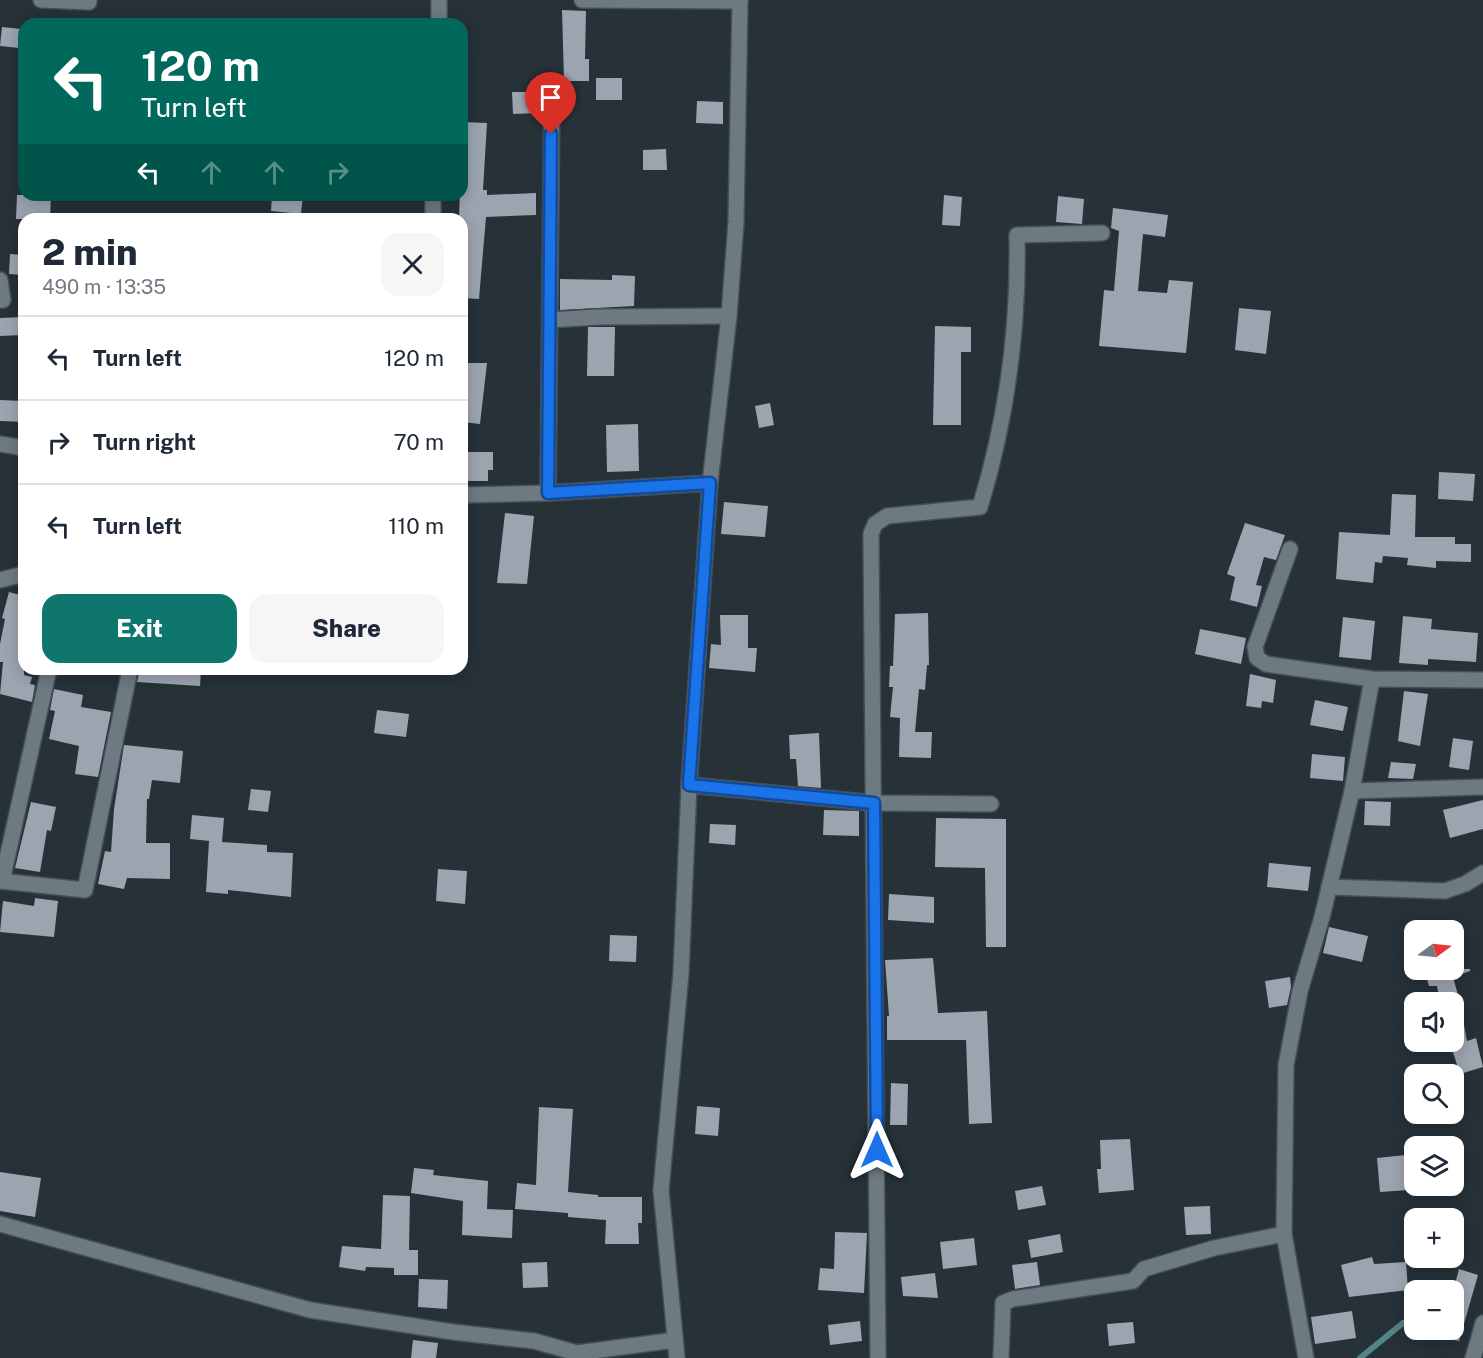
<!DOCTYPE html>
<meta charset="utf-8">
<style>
:root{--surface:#fff;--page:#f6f6f7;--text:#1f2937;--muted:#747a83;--line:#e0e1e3;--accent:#0f766e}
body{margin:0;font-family:"Public Sans",sans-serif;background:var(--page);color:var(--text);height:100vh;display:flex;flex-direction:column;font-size:22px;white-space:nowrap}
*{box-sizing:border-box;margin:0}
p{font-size:20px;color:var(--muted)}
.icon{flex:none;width:33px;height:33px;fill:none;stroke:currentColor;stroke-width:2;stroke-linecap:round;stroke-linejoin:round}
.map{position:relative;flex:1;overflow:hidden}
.side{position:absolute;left:18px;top:213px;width:450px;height:462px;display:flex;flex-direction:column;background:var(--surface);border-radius:18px;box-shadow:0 3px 15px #0003}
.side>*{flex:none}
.hud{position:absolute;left:18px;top:18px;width:450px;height:183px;border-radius:18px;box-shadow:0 3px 15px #0003;background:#00695c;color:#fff;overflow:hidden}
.needle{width:39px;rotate:75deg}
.fabs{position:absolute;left:1404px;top:920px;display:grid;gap:12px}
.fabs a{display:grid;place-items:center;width:60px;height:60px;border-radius:12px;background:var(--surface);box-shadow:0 3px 15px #0003;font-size:30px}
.pin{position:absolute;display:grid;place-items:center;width:51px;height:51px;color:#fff;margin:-62px -26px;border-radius:50% 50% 50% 0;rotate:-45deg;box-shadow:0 0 6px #0007}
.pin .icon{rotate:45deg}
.me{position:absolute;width:66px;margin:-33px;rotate:0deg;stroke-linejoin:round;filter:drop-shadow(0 0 4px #0008)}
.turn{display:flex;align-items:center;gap:21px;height:126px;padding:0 24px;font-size:27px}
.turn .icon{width:78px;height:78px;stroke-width:2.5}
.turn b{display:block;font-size:42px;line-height:51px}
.lanes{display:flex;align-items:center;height:57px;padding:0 24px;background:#0003;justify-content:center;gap:30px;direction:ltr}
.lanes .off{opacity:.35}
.round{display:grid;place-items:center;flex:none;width:63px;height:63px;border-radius:18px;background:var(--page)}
.overview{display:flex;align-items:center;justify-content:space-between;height:102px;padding:0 24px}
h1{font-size:36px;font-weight:800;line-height:45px}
.cta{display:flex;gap:12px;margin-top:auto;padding:12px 24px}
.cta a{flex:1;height:69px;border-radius:18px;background:var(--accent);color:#fff;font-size:24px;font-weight:800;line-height:69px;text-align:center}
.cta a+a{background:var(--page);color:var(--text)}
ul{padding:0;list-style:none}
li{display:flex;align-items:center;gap:18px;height:84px;padding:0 24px;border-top:2px solid var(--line)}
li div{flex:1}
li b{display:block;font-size:22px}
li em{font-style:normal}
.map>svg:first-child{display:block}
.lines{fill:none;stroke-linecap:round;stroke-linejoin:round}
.stream{stroke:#538486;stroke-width:6}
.building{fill:#9ca4b0}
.minor-casing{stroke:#454e54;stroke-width:18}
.minor{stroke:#6d7a82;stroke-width:15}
.route-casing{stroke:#114b97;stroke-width:15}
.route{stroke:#1a73e8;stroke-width:10}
</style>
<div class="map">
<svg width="1483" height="1358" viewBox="0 0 1483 1358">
<rect width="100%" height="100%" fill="#263138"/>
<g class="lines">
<path class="stream" d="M1360,1358L1403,1323"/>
</g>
<g class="building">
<path d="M562,10L586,11L585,59H589V81H564Z"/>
<path d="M2,27L21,29L19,48L0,46Z"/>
<rect x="596" y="78" width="26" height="22"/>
<path d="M512,92H538V113L513,114Z"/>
<path d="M697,101L723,102V124L696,123Z"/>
<path d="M462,122L487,123L483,190H487V195L536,193V215L486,217L479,299L462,298V219H459Z"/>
<path d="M666,149L667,170H643V150Z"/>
<path d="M17,195H51L50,219H16Z"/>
<path d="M272,195H303L301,214L271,211Z"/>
<path d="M944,195L962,197L960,226L942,225Z"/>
<path d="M1058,196L1084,199L1082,224L1056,222Z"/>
<path d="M1113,208L1168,215L1165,237L1143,234L1138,291L1167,293L1169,280L1193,282L1186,353L1099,346L1104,290L1114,291L1119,231L1111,228Z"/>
<path d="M10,254L24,255V275L9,274Z"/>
<path d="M612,275L635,276L634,306L560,310V279L612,280Z"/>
<path d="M1239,308L1271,311L1266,354L1235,350Z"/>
<path d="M24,317V335L0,336V318Z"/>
<path d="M935,326L971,327V352H961V425H933Z"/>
<path d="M588,327H615L614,376H587Z"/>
<path d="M462,363H487L480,424L462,422Z"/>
<path d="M0,400L24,401V422L0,421Z"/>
<path d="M770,403L774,425L759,428L755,406Z"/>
<path d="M638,424L639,471L607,472L606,425Z"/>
<path d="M462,452H493V470H488V481H462Z"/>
<path d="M1439,472L1475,474L1473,501L1438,499Z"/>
<path d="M1392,494L1416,495L1415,537H1455V544H1471V562L1436,561V568L1407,565L1408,558L1383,556L1382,563L1375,562L1373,583L1336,579L1339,532L1390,535Z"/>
<path d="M724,502L768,506L765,537L721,534Z"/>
<path d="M505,513L534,516L527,584L497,583Z"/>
<path d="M1245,523L1285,535L1276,560L1264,557L1256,585L1262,586L1257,607L1230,600L1235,577L1227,574Z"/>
<path d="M9,592L24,596V675L32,677L30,684L35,685L32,702L0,694L3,662H0V644L5,619L2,618Z"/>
<path d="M928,613L929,665H927L925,690L919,689L915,732H932L931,758L899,757L900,718L890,717L893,687H889L890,666H893L895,614Z"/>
<path d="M720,615H748V648H757L755,672L709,668L711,644L721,645Z"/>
<path d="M1403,616L1432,619L1431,629L1478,633L1476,662L1428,659V665L1399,663Z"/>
<path d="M1343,617L1375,621L1371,660L1339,657Z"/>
<path d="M1200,629L1246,638L1241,664L1195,654Z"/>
<path d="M140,669H201L200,686L137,682Z"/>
<path d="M1250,674L1276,680L1273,703L1262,701L1261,708L1246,706Z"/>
<path d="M54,689L83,695L81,707L111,712L98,777L75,774L79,746L49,739L55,711L50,710Z"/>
<path d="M1404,691L1428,694L1420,746L1398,741Z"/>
<path d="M1315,700L1348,707L1343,731L1310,725Z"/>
<path d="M377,710L409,714L406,737L374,733Z"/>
<path d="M819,733L821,788L798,786L796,759H790L789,735Z"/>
<path d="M1453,738L1473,741L1469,770L1449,767Z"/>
<path d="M124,745L183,751L180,783L152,780L149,799H147L146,843H170V879L127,878L124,889L98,884L105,851L111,852L114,809Z"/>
<path d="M1312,754L1345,757L1343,781L1310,778Z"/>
<path d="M1391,762L1416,764L1413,779L1388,778Z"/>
<path d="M251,789L271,791L268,812L248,810Z"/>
<path d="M1483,800V829L1450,838L1443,810Z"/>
<path d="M1365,801L1391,802L1390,826L1364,825Z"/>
<path d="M31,802L56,807L51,831L47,830L40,872L15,868Z"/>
<path d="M824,810L859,811V836L823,835Z"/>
<path d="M192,815L224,818L222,842L267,845V852L293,853L291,897L228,890V894L206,892L209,841L220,842L190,839Z"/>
<path d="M936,818L1006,819V947H986L985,868L935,867Z"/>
<path d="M710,824L736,825L735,845L709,843Z"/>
<path d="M1269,863L1311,867L1308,891L1267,887Z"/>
<path d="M438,869L467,871L465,904L436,901Z"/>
<path d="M889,894L934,897V923L888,920Z"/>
<path d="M35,898L58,901L54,937L0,932L3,901L34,906Z"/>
<path d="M1329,927L1368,936L1362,962L1323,953Z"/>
<path d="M610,935L637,936L636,962L609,961Z"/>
<path d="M933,958L938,1013L987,1011L992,1123L969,1124L966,1040H887V1016H889L885,960Z"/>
<path d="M1424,969H1470V971L1453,977L1460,1002H1440L1437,986H1429Z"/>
<path d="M1290,977L1291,987L1287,1005L1269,1008L1265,981Z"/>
<path d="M1461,1009L1467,1041L1476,1038L1483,1067L1460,1074L1451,1046L1454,1045V1010Z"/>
<path d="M891,1083L908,1084L907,1125H890Z"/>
<path d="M697,1106L720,1108L718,1136L695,1134Z"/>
<path d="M539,1107L573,1109L568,1192L598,1195V1197H642V1223H638L639,1244H605L606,1220L568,1217V1213L515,1209L517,1183L536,1185Z"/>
<path d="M1130,1139L1134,1190L1099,1193L1097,1169H1101L1100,1140Z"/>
<path d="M1406,1155L1409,1190L1380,1192L1377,1158Z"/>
<path d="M414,1168L434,1170L433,1175L488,1181L487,1209L513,1210L512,1238L462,1235L463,1201L411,1193Z"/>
<path d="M0,1172L41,1178L35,1217L0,1211Z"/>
<path d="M1042,1186L1046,1205L1018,1210L1015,1191Z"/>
<path d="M383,1195L410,1196L409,1250H418V1275H394V1268L366,1267L365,1271L339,1267L342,1246L381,1249Z"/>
<path d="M1210,1206L1211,1234L1186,1235L1184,1207Z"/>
<path d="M835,1232L867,1233L864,1293L818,1290L820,1268L834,1269Z"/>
<path d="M1060,1234L1063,1252L1031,1258L1028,1240Z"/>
<path d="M974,1238L977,1265L943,1269L940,1242Z"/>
<path d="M1372,1257L1374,1264L1406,1262L1408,1290L1349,1297L1341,1265Z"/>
<path d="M547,1262L548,1287L523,1288L522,1263Z"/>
<path d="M1037,1262L1040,1285L1015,1289L1012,1265Z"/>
<path d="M1459,1269L1478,1275L1459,1341L1454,1340V1288Z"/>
<path d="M935,1273L938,1298L903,1296L901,1277Z"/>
<path d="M419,1279L448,1280L447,1309L418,1307Z"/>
<path d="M1352,1311L1356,1338L1315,1344L1311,1317Z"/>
<path d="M860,1321L862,1341L830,1345L828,1325Z"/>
<path d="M1133,1322L1135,1343L1109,1346L1107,1324Z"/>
<path d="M413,1340L438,1343L436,1358H411Z"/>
</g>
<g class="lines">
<g class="minor-casing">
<g id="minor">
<path d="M41,0L89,2"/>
<path d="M582,0L740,1"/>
<path d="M439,24V0"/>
<path d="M433,219V195"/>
<path d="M0,280L3,300H0"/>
<path d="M550,320L597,317L729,316"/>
<path d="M0,444L24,448"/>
<path d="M548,493L552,87"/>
<path d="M462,495L548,493L710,483"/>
<path d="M1290,549L1255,647L1257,658L1266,664L1372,679L1483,680"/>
<path d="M0,580L24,574"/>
<path d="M689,785L874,803L991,804"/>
<path d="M1352,791L1483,787"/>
<path d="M0,881L85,890L130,669"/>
<path d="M2,881L49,669"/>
<path d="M1329,887L1445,891L1465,884L1483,873"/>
<path d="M0,1224L310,1310L453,1332L534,1341L577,1353L675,1340"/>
<path d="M677,1358L661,1190L681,973L689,785L710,483L729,316L736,222L740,0"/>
<path d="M878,1358L871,534L875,524L887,516L980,507C1007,418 1019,328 1017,235L1102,233"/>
<path d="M1001,1358L1003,1303L1013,1299L1133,1281L1144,1269L1214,1248L1284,1234"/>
<path d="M1306,1358L1284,1234L1286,1065L1300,991L1322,917L1352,791L1372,679"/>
<path d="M1473,1358L1483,1323"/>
</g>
</g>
<use href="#minor" class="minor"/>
</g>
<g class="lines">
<g class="route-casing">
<path id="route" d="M551,134L548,493L710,483L689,785L874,803L877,1150"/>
</g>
<use href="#route" class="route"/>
</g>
</svg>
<div class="fabs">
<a><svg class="needle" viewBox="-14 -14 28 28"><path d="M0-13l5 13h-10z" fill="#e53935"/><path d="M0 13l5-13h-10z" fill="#747a83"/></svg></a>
<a><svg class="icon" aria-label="sound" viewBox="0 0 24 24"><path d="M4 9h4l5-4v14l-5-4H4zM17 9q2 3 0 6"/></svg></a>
<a><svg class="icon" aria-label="search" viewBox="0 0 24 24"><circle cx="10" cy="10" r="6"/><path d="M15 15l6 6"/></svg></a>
<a><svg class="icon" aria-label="layers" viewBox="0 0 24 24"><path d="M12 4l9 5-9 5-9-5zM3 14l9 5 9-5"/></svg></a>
<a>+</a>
<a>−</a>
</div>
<div class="pin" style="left:551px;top:134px;background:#d93025"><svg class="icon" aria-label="arrive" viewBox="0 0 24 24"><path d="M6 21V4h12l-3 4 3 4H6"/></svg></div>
<svg class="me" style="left:877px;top:1150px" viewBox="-20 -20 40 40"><path d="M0-17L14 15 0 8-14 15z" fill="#1a73e8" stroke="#fff" stroke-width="4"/></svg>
<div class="hud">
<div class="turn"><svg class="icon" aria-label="left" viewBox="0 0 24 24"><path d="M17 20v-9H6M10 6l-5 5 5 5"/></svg><div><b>120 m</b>Turn left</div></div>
<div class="lanes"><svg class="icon" aria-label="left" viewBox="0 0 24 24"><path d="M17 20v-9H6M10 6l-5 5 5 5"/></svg><svg class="icon off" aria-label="ahead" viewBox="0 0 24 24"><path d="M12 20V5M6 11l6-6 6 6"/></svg><svg class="icon off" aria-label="ahead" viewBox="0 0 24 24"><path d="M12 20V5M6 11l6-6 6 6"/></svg><svg class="icon off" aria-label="right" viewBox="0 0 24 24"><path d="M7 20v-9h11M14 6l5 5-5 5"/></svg></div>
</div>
<section class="side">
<div class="overview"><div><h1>2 min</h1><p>490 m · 13:35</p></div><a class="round"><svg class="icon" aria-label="close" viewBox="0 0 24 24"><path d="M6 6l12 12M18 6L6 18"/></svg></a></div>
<ul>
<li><svg class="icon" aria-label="left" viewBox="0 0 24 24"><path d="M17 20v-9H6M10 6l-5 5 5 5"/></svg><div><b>Turn left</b></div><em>120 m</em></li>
<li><svg class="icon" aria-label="right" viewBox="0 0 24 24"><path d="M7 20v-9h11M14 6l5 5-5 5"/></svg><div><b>Turn right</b></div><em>70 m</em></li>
<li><svg class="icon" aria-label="left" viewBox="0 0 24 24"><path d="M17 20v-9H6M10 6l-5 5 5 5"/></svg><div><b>Turn left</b></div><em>110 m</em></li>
</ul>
<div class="cta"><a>Exit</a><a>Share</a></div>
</section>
</div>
